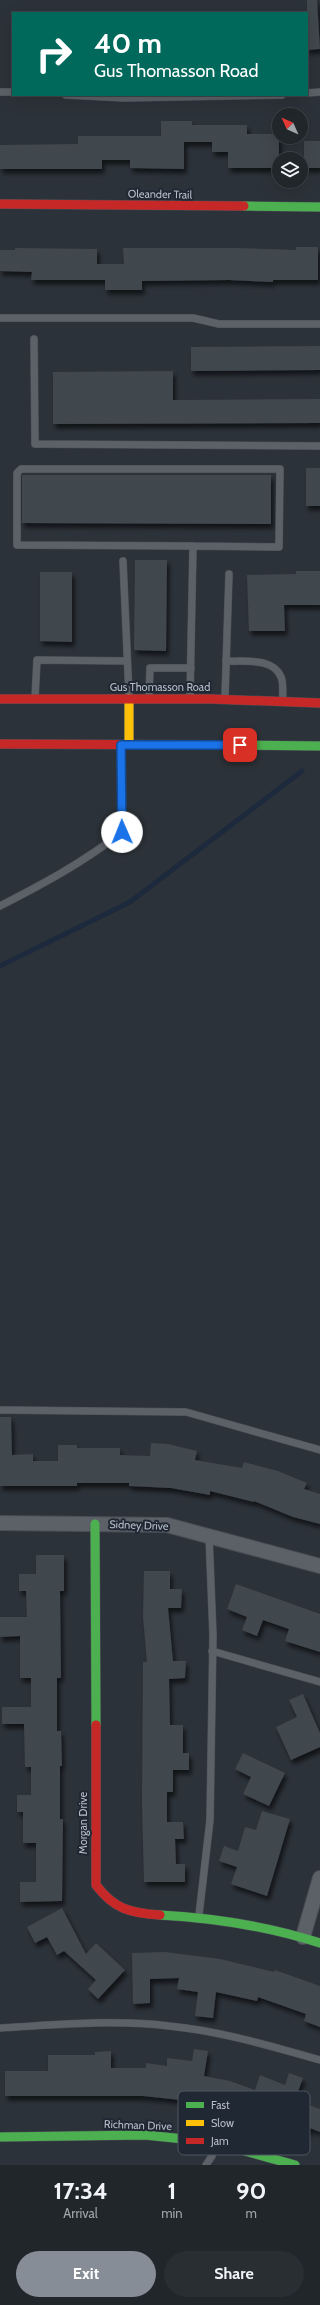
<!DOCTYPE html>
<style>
:root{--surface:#21262b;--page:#292e33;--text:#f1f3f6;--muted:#a2a5a9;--line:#3e4347;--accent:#878d97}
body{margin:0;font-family:Cabin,sans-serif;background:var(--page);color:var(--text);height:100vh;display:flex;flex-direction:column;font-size:15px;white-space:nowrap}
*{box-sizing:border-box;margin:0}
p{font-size:13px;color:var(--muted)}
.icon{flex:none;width:22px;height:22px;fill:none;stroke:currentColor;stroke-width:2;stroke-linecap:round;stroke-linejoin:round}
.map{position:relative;height:2165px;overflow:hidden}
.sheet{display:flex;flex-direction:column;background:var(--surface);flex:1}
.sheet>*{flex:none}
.top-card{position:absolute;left:12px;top:12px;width:296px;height:84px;border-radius:0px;box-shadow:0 4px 16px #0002,0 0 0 1px var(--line);background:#00695c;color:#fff;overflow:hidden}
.needle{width:26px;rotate:315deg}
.tools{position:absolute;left:272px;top:108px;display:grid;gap:8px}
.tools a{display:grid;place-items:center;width:36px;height:36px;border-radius:50%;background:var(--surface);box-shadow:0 4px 16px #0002,0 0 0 1px var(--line);font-size:20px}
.pin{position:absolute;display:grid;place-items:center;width:34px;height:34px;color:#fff;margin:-17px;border-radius:8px;box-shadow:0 2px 6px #0006}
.me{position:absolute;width:44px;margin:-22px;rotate:359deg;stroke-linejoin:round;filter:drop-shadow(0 0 3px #0008)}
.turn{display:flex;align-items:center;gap:14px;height:84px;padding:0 16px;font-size:18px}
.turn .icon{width:52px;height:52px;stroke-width:2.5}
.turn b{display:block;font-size:28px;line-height:34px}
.eta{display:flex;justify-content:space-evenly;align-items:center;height:68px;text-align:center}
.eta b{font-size:24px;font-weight:800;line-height:28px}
.cta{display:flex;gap:8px;margin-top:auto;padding:8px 16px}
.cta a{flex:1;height:46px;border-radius:24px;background:var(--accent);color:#fff;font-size:16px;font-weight:800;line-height:46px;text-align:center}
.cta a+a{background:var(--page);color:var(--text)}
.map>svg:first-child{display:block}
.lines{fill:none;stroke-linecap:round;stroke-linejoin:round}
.stream{stroke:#1d293c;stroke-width:5}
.building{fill:#41464d;filter:url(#shadow)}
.lane-casing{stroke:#4a4e56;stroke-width:8}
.street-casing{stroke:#4a4e56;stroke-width:16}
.fast-casing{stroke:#4a4e56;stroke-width:10}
.slow-casing{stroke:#4a4e56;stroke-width:10}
.jam-casing{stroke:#4a4e56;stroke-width:10}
.lane{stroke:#5c6067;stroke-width:7}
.street{stroke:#5c6067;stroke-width:14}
.fast{stroke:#4caf50;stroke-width:9}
.slow{stroke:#ffc107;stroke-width:9}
.jam{stroke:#c62828;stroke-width:9}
.route-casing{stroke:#114b97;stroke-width:10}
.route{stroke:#1a73e8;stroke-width:7}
.labels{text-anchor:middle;stroke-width:4;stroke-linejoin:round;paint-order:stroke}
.street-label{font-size:11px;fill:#b8bec9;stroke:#202834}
.key{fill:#202834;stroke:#4e5561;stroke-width:1}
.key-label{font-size:11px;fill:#b8bec9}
</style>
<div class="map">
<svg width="320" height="2165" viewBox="0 0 320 2165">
<defs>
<filter id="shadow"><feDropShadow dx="2.5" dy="4.5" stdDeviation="2" flood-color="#0009"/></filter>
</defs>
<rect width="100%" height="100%" fill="#2c3239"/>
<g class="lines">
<path class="stream" d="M0,966L130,902L302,771"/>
</g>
<g class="building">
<path d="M307,0H317L320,49L307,50Z"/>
<path d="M161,121H192V125H247V134H279V168H228V152H212V142H184V169L130,168V160H102V169H0V145L78,144V136H161Z"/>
<rect x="304" y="141" width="16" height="27"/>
<path d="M296,247H318V280H273V282L229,280L142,281V290H105V280H31L32,272L0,271V250H15V248L97,249V264H124L123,248H236L296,250Z"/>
<path d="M320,346V370L191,371V347Z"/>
<path d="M173,371V400L320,399V423L53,424V372Z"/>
<rect x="306" y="468" width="14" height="38"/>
<path d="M22,475H271V524L22,523Z"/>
<path d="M135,560H167L166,651L134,650Z"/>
<path d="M296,571H320V605H284L285,631H249L247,575L296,574Z"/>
<path d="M40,572H72V642L40,641Z"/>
<path d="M0,1417H11L12,1455L33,1454V1461H58V1445H77V1448H120V1455L150,1456L151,1443L168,1444L197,1451L195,1460L242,1468L244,1462L278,1471L307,1483L304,1489L320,1494V1524L293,1517L254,1501V1502L210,1491V1495L171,1488L129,1486V1483H77V1486H0Z"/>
<path d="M36,1555H64V1591H60L61,1678H57V1731H61L62,1766H60V1819H63L62,1901L20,1902V1882H36V1843H23V1812H17V1795H31V1767H25L24,1724H2V1707H31V1678H20V1636L0,1637V1617H27L26,1591H19V1574H36Z"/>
<path d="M144,1571H170V1589H182L181,1608H168L173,1661H186L185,1678L169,1679L170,1725H183V1753H189V1770H173V1792H167V1822H183L184,1839H175L176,1864H185V1882H144L142,1802L143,1662H147L143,1617Z"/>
<path d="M236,1584L320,1614V1652L285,1641L289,1629L263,1620L257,1636L242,1630L247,1617L227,1609Z"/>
<path d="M303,1694L320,1733V1747L291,1760L276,1727L297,1717L289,1700Z"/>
<path d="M243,1753L285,1773L269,1806L243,1794L251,1777L235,1769Z"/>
<path d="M262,1811L290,1819L267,1896L231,1884L237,1867L219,1861L224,1846L238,1851L245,1827L256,1830Z"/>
<path d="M62,1908L86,1954L96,1943L125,1970L98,1999L88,1989L96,1980L64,1951L57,1955L47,1937L35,1943L27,1927Z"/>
<path d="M165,1952L220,1959L274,1972L275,1970L320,1986V2027L304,2021L306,2014L258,1997L257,2001L216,1992L213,2018L195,2016L198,1992L177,1989L179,1978L150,1979V2003L133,2004L132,1953Z"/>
<path d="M194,2049L208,2051L204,2076L230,2081L255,2090L260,2075L285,2085L289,2073L303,2078L295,2100L320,2109V2132L310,2128L309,2132L265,2117L263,2121L226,2107L181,2100L143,2096H5V2071H48V2055H95V2052L111,2051V2068H146V2063L167,2066V2058L192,2061Z"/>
</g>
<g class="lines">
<g class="lane-casing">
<g id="lane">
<path d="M0,92H13"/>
<path d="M307,93L320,92"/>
<path d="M66,95L124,98L282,95"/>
<path d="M0,318H193L219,324H320"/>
<path d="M34,339L35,444L320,446"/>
<path d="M123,561L129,696"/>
<path d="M226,661C243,662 273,657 281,677C284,683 282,693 283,700"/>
<path d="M190,696L193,546L17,545V473L21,469H280L279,547L193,546"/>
<path d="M149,697L150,668H191"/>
<path d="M225,697L229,574"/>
<path d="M35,698L37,660L127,661"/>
<path d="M0,906C43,884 84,862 122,832L121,747"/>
<path d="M0,1410L186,1412L320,1450"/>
<path d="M212,1651L320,1682"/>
<path d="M199,1915L210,1820L213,1635L209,1536"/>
<path d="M0,2028C56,2025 113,2019 169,2026C220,2031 271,2046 320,2060"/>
<path d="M206,2165L212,2156L213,2143"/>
</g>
</g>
<g class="street-casing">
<g id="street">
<path d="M0,1523L167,1525L320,1566"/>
<path d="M303,1937L320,1878"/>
</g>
</g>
<g class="fast-casing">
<g id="fast">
<path d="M244,206L320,207"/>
<path d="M224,745L320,746"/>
<path d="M95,1524L96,1725"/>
<path d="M160,1915C215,1918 267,1926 320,1943"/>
<path d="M0,2137L145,2135L213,2142L295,2165"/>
</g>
</g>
<g class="slow-casing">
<path id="slow" d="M129,699V745"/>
</g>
<g class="jam-casing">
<g id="jam">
<path d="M0,204L244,206"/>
<path d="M0,699H212L320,703"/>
<path d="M0,744L224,745"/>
<path d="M96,1725V1885C114,1909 130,1913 160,1915"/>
</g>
</g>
<use href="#lane" class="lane"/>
<use href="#street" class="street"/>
<use href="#fast" class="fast"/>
<use href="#slow" class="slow"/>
<use href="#jam" class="jam"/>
</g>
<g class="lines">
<g class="route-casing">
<path id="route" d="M122,832L121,745H240"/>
</g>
<use href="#route" class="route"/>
</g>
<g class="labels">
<g class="street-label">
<text transform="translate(160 194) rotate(1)" y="4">Oleander Trail</text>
<text x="160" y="691">Gus Thomasson Road</text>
<text transform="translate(139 1525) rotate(2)" y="4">Sidney Drive</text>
<text transform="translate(83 1823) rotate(-90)" y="4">Morgan Drive</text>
<text transform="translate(138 2125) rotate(2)" y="4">Richman Drive</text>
</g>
</g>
<rect x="178" y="2091" width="132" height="64" rx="6" class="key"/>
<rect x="186" y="2102" width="18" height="6" fill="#4caf50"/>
<rect x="186" y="2120" width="18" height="6" fill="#ffc107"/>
<rect x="186" y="2138" width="18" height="6" fill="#c62828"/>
<g class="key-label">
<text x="211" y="2109">Fast</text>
<text x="211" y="2127">Slow</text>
<text x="211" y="2145">Jam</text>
</g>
</svg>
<div class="tools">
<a><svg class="needle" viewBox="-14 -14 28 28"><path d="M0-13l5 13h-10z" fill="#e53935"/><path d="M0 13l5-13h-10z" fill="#a2a5a9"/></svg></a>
<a><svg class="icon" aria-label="layers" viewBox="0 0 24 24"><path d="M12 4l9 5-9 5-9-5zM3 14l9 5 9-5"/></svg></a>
</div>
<div class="pin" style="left:240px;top:745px;background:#d93025"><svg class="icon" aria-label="arrive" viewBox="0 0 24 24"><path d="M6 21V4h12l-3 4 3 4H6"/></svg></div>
<svg class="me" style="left:122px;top:832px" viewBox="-20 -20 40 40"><circle r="19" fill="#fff"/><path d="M0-13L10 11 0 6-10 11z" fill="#1a73e8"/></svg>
<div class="top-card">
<div class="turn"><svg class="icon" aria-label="right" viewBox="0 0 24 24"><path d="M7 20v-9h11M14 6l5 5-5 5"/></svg><div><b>40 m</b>Gus Thomasson Road</div></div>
</div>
</div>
<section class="sheet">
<div class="eta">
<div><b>17:34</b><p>Arrival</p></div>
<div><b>1</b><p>min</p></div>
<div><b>90</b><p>m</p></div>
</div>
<div class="cta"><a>Exit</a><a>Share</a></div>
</section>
